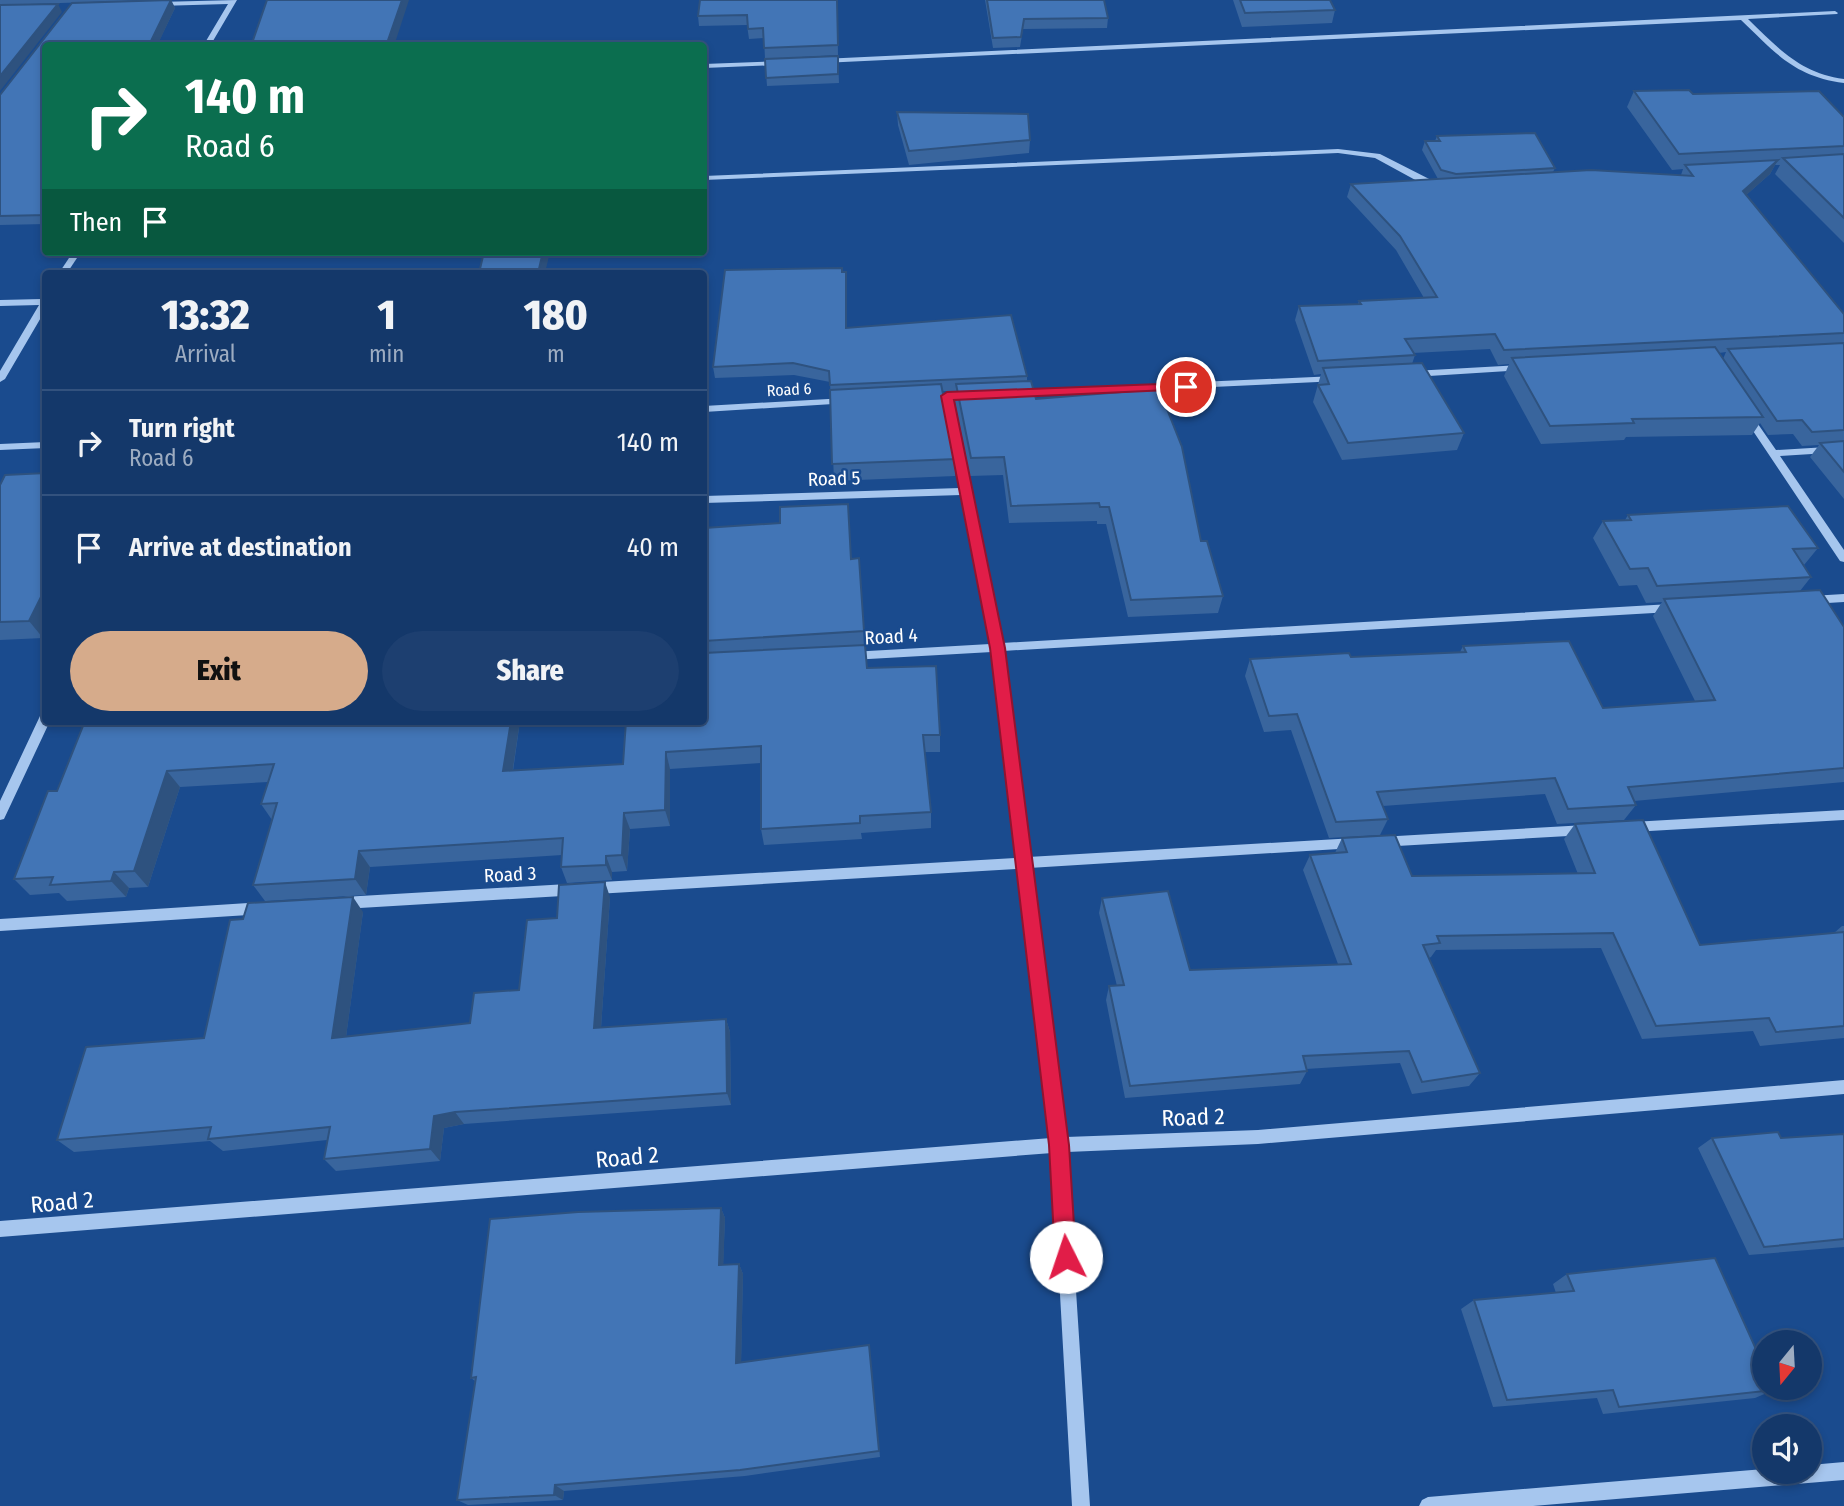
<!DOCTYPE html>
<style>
:root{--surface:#14386a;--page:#1d3f70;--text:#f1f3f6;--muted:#9dacc1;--line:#33527e;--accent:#d6ab8b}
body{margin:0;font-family:"Fira Sans Condensed",sans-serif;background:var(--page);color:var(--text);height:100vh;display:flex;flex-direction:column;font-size:26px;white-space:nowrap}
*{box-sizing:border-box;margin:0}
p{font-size:23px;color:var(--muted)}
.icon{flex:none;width:38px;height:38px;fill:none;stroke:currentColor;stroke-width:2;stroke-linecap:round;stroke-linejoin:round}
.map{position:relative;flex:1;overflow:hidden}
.sheet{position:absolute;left:42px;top:270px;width:665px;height:455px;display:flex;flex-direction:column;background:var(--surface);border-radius:7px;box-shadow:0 4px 10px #0003,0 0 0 2px var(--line)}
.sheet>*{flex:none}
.hud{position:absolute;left:42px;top:42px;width:665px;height:214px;border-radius:7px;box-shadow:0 4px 10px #0003,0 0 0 2px var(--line);background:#0b6e4f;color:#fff;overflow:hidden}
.needle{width:46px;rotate:198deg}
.tools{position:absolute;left:1752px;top:1330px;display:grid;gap:14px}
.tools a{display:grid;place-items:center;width:70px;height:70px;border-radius:50%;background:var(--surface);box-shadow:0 4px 10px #0003,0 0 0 2px var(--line);font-size:35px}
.pin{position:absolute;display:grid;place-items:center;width:60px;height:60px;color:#fff;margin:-30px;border:4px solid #fff;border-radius:50%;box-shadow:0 2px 7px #0007}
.me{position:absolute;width:77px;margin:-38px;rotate:356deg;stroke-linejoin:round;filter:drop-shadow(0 0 5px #0008)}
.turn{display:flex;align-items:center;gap:24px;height:147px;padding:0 28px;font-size:32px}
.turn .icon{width:91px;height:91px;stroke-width:2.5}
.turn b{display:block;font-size:49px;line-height:60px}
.then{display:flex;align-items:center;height:66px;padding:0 28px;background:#0003;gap:14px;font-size:26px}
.eta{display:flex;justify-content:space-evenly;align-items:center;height:119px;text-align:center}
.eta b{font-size:42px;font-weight:800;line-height:49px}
.button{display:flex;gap:14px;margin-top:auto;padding:14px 28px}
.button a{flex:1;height:80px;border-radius:42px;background:var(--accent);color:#111;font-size:28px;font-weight:800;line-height:80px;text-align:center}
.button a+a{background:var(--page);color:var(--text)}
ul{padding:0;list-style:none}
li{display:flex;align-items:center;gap:21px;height:105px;padding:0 28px;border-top:2px solid var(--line)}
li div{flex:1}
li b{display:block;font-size:26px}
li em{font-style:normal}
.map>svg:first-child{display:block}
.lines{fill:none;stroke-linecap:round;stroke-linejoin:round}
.minor{fill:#a6c6ee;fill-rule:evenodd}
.wall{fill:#39659d;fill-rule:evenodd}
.shaded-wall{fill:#2e527f}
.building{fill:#4275b6;stroke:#2e527f;stroke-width:2}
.route{fill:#e11d48;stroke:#92132f;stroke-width:2}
.labels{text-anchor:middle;stroke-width:5;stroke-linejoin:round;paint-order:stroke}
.far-street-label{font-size:16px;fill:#fff;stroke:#1a4b8e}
.street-label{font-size:19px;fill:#fff;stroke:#1a4b8e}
.near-street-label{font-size:23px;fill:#fff;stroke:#1a4b8e}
</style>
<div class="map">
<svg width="1844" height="1506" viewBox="0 0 1844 1506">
<rect width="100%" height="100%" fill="#1a4b8e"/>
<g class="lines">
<g class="minor">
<path d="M237,0L210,46H203L228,4L158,6L155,4L158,2Z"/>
<path d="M1835,11L1838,13L1837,14L1748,19C1779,49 1800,73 1844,79V83C1793,76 1776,53 1741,20L822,63L818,61L822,59Z"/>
<path d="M782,61V65H779L704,68V64Z"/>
<path d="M1338,149L1380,154L1441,185L1437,187L1419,182L1375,158L1338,153L704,180V176Z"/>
<path d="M73,252H81L67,273H59Z"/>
<path d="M46,297V309L5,379L0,382V371L39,305L0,306V300L42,299Z"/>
<path d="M1521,365L1524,366V370L1413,377L1408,374L1413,371Z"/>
<path d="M1336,376L1341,379L1339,381L1018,396L1013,393L1018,390Z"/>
<path d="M972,392L977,395L975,397L952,399L1002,643L1671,604L1677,608L1671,612L1003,651L1028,857L1355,838L1360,839L1361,843L1360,847L1355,848L1029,868L1066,1137L1258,1130L1844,1080V1094L1258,1144L1067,1152L1090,1506H1072L1052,1153L0,1237V1221L1051,1138L1016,869L343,909L338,907L336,903L338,899L343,897L1015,858L992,652L851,660L845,656L851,652L990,644L961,495L704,503V496L960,488L943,399L928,400L923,397L928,394Z"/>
<path d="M846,398L851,401L849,403L704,412V406Z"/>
<path d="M1748,413L1751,414L1776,450L1844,446V452L1780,456L1844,550V562L1840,561L1743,416Z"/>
<path d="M46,442V448L0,450V444Z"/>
<path d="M1844,594V602L1811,604L1805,600L1811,596Z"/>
<path d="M46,711V721H50L4,819L0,820V801L40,716Z"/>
<path d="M1844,810V820L1632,832L1627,831L1626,827L1627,823L1632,822Z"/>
<path d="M1586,825L1591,826L1592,830L1591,834L1586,835L1380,847L1375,846L1374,842L1375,838L1380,837Z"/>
<path d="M262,902L267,904L269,908L267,912L262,914L0,931V919Z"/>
<path d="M1844,1462V1480L1533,1506H1419L1422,1500L1428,1497L1764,1469V1472H1810V1465Z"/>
</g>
</g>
<g class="wall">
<path d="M0,0H152L0,5Z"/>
<path d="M171,0L175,8L157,45L166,46H46V224L0,225V95L72,3Z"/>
<path d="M837,0L838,55L765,59L764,38L749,39L747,25L699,26L698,16Z"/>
<path d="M985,0H1104L1108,18L1107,28L1023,29L1020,47L993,48Z"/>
<path d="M1233,0H1330L1335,10L1332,23L1242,27Z"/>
<path d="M838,56L839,83L767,86L765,59Z"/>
<path d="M1634,91L1693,94L1844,117V243L1775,174L1780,165H1775L1770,174L1746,195L1844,314V499L1810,457L1819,445L1802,446L1793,434L1768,435L1760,423L1752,435L1626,437L1624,440L1541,444L1504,376L1509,364L1498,365L1490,349L1413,353L1415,355L1412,364L1464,433L1457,450L1342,460L1313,402L1321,374L1314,375L1295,320L1299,306L1358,304L1359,301L1424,298L1396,250L1347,197L1351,184L1438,179L1422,150L1425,141H1435L1437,136L1555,168L1553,172L1681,175L1683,169L1672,170L1627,107ZM1726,352L1723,359L1719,353Z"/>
<path d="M897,112L1030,140L1029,153L909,165L898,125Z"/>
<path d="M847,328L1027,376V381L1036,399L1201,541L1223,596L1218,613L1128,617L1106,524H1097V521L1009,523L1003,475L970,476L955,402V391H942L956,459L955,476L834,481L830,382L794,375L715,378L713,367Z"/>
<path d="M0,485L43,638L0,640Z"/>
<path d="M1628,515L1818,548L1804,565L1811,577L1800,591L1844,627V782L1634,801L1636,805L1624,820L1557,824L1545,794L1383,806L1388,819L1380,835L1329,838L1291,730L1264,732L1245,676L1250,659L1351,657L1460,652L1463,646L1603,708L1695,701L1653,616L1662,602L1646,603L1637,585L1619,586L1593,538L1603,521L1625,520Z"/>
<path d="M704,528L851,559L859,558L867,668L940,735V752H925L931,812V828L861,833L862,839L764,845L761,829V763L670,769V826L630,829L627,871L612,872V880L567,883L561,867L562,855L370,867L366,895L265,901L253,885L272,820L261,804L268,782L180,787L148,887L129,888L126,897L67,901L59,893L30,895L14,879L57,791L85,721H520L513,771L623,764L704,721Z"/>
<path d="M1575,824L1700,945L1834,933L1842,926H1844V1038L1760,1046L1753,1031L1642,1039L1601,948L1436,950L1431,957L1429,958L1480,1073L1469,1086L1412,1094L1400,1063L1306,1069L1307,1071L1300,1084L1125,1098L1106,1000L1109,986H1117L1099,913L1102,898L1190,970L1338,964L1303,870L1310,855L1335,853L1342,838L1412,876L1578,874L1564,839Z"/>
<path d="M610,897L601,1028L726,1019L730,1032L731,1105L464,1124L444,1128L440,1161L336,1171L324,1159L327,1140L223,1151L210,1141L74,1152L57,1140L204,1038L363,912L346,1037L470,1023L519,990L557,918Z"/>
<path d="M1844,1134V1247L1749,1255L1698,1148L1712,1138H1781Z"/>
<path d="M721,1208L725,1218L723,1265L739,1264L743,1274L741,1362L869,1345L880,1457L745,1476L564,1491L563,1500L468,1505L457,1500L475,1381L471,1378Z"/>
<path d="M1567,1274L1774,1390L1755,1398L1603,1414L1597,1398L1493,1407L1461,1309L1474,1300L1556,1293L1553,1284Z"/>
</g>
<g class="shaded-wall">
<path d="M171,0L175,8L157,46H149Z"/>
<path d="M402,0H409L394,46H386Z"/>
<path d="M58,4L62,12L0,91V76Z"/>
<path d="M1778,160L1770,174L1735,205L1743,191Z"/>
<path d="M543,252H550L545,273H538Z"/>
<path d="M46,587V633L43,638L29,621Z"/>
<path d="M511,721H520L510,788L503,771Z"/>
<path d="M666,752L670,769V826L665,810Z"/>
<path d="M167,771L180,787L148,887L134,871Z"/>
<path d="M624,813L630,829L627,871L622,855Z"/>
<path d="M359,851L370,867L366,895L355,879Z"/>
<path d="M606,856L612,872V880L606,865Z"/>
<path d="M114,872L129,888L126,897L111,881Z"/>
<path d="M605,882L610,897L600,1042L594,1028Z"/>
<path d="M353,897L363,912L344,1052L332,1038Z"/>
<path d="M726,1019L730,1032L731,1105L727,1093Z"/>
<path d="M455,1112L464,1124L444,1128L440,1161L430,1149L434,1116Z"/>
<path d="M721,1208L725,1218L723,1275L719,1265Z"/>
<path d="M739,1264L743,1274L741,1371L736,1363Z"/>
<path d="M555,1485L564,1491L563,1500L554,1495Z"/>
</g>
<g class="building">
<path d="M171,0L149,45L165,46H46V215L0,216V95L72,3Z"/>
<path d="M267,0H402L386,46H251Z"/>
<path d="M700,0H837L838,45L764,48L763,28L748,29L747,15L698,16Z"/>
<path d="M987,0H1104L1108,18L1024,19L1021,37L993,38Z"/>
<path d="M1240,0H1330L1335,10L1245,13Z"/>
<path d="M58,4L0,76V5Z"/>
<path d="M838,56V74L766,78L765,59Z"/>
<path d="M1689,90L1693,94L1819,91L1844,117V146L1679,154L1634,91Z"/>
<path d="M897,112L1028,114L1030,140L909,151Z"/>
<path d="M1535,133L1555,168L1456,174L1441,170L1425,141H1440L1437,136Z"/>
<path d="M1844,154V218L1783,158Z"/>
<path d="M1778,160L1743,191L1844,314V333L1504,350L1495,334L1405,339L1415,355L1318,361L1299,306L1361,304L1359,301L1437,297L1400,236L1351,184L1591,170L1693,176L1685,165Z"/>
<path d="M484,252H543L538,273H479Z"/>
<path d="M842,268V272H846V328L1011,315L1027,376L830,385L829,371L793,363L713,367L725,270Z"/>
<path d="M1844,343V430L1812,432L1802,420L1777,421L1728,349Z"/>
<path d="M1715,347L1763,417L1632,419L1634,423L1550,426L1512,358Z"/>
<path d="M1422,363L1464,433L1348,443L1318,385L1329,384L1323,368Z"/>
<path d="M1031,381L1036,399L1159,389L1182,447L1201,541H1207L1223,596L1131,600L1109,507H1100L1099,503L1011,506L1004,457L971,458L956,384Z"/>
<path d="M941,384L956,459L832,464L830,390Z"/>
<path d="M1844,441V472L1820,443Z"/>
<path d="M46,473V587L29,621L0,622V485L5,475Z"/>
<path d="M848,504L851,559L859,558L864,631L704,641V528L780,523V507Z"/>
<path d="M1788,506L1818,548L1793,549L1811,577L1657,586L1648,568L1630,569L1603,521L1631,520L1628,515Z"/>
<path d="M1820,590L1844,627V768L1628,787L1636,805L1568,809L1555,778L1377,792L1388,819L1336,822L1297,714L1269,716L1250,659L1349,653L1351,657L1466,652L1463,646L1569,641L1603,708L1715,700L1664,599Z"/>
<path d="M865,645L867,668L936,666L940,735H923L931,812L860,816V823L761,829V746L666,752L665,810L624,813L622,855L606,856V865L561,867L563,838L359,851L355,879L253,885L277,803L261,804L274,764L167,771L134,871L114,872L111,881L50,885L53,877L14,879L48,791H57L85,721H511L503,771L623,764L626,721H704V653Z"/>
<path d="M1643,820L1700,945L1844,932V1026L1776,1032L1769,1018L1656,1026L1613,933L1437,936L1440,943L1423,945L1480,1073L1422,1082L1409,1051L1303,1056L1307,1071L1130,1086L1109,986L1124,985L1102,898L1168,891L1190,970L1351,964L1310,855L1347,852L1342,838L1395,835L1412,876L1595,873L1575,824Z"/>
<path d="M605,882L594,1028L726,1019L727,1093L455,1112L434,1116L430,1149L324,1159L330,1127L208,1139L211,1127L57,1140L86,1047L204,1038L230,920L243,919L248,903L353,897L332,1038L470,1023L474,993L519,990L527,920L557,918L559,885Z"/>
<path d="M1778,1132L1781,1138L1844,1134V1239L1764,1247L1712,1138Z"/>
<path d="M721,1208L719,1265L739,1264L736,1363L869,1345L879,1451L740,1470L555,1485L554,1495L457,1500L476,1377L471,1378L490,1219L578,1212Z"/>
<path d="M1715,1258L1764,1367V1388H1773L1774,1390L1619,1407L1613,1390L1507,1400L1474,1300L1574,1291L1567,1274Z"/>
</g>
<path class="route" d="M1186,383L1192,387L1190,389L954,400L1005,648L1069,1145L1076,1257L1073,1264L1066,1267L1058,1264L1055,1257L1049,1145L990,648L941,396L947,392Z"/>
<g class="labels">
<g class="far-street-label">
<text transform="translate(789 389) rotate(-3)" y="6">Road 6</text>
</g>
<g class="street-label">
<text transform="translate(834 478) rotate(-2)" y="7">Road 5</text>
<text transform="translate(891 636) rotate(-3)" y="7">Road 4</text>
<text transform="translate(510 874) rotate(-3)" y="7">Road 3</text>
</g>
<g class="near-street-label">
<text transform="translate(1193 1117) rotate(-2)" y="8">Road 2</text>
<text transform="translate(627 1157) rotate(-5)" y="8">Road 2</text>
<text transform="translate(62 1202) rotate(-5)" y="8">Road 2</text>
</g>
</g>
</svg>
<div class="tools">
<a><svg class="needle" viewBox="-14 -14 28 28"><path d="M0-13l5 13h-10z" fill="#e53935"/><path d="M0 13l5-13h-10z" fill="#9dacc1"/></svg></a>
<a><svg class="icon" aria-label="sound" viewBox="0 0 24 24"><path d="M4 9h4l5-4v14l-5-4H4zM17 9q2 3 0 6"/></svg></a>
</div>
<div class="pin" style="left:1186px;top:387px;background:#d93025"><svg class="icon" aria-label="arrive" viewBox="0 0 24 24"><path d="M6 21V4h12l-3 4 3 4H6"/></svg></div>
<svg class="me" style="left:1066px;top:1257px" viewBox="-20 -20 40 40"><circle r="19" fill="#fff"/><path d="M0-13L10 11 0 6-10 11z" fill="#e11d48"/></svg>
<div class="hud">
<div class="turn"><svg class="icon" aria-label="right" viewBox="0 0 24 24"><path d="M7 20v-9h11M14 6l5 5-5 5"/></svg><div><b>140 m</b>Road 6</div></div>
<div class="then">Then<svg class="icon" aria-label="arrive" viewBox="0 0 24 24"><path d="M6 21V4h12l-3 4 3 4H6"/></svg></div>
</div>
<section class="sheet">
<div class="eta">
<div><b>13:32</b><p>Arrival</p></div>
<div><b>1</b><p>min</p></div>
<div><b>180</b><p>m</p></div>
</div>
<ul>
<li><svg class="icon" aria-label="right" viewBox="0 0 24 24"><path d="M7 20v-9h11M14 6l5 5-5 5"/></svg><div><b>Turn right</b><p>Road 6</p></div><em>140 m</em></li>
<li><svg class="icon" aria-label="arrive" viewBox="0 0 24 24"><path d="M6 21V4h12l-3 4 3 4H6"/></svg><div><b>Arrive at destination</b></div><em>40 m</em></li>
</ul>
<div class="button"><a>Exit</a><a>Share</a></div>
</section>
</div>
